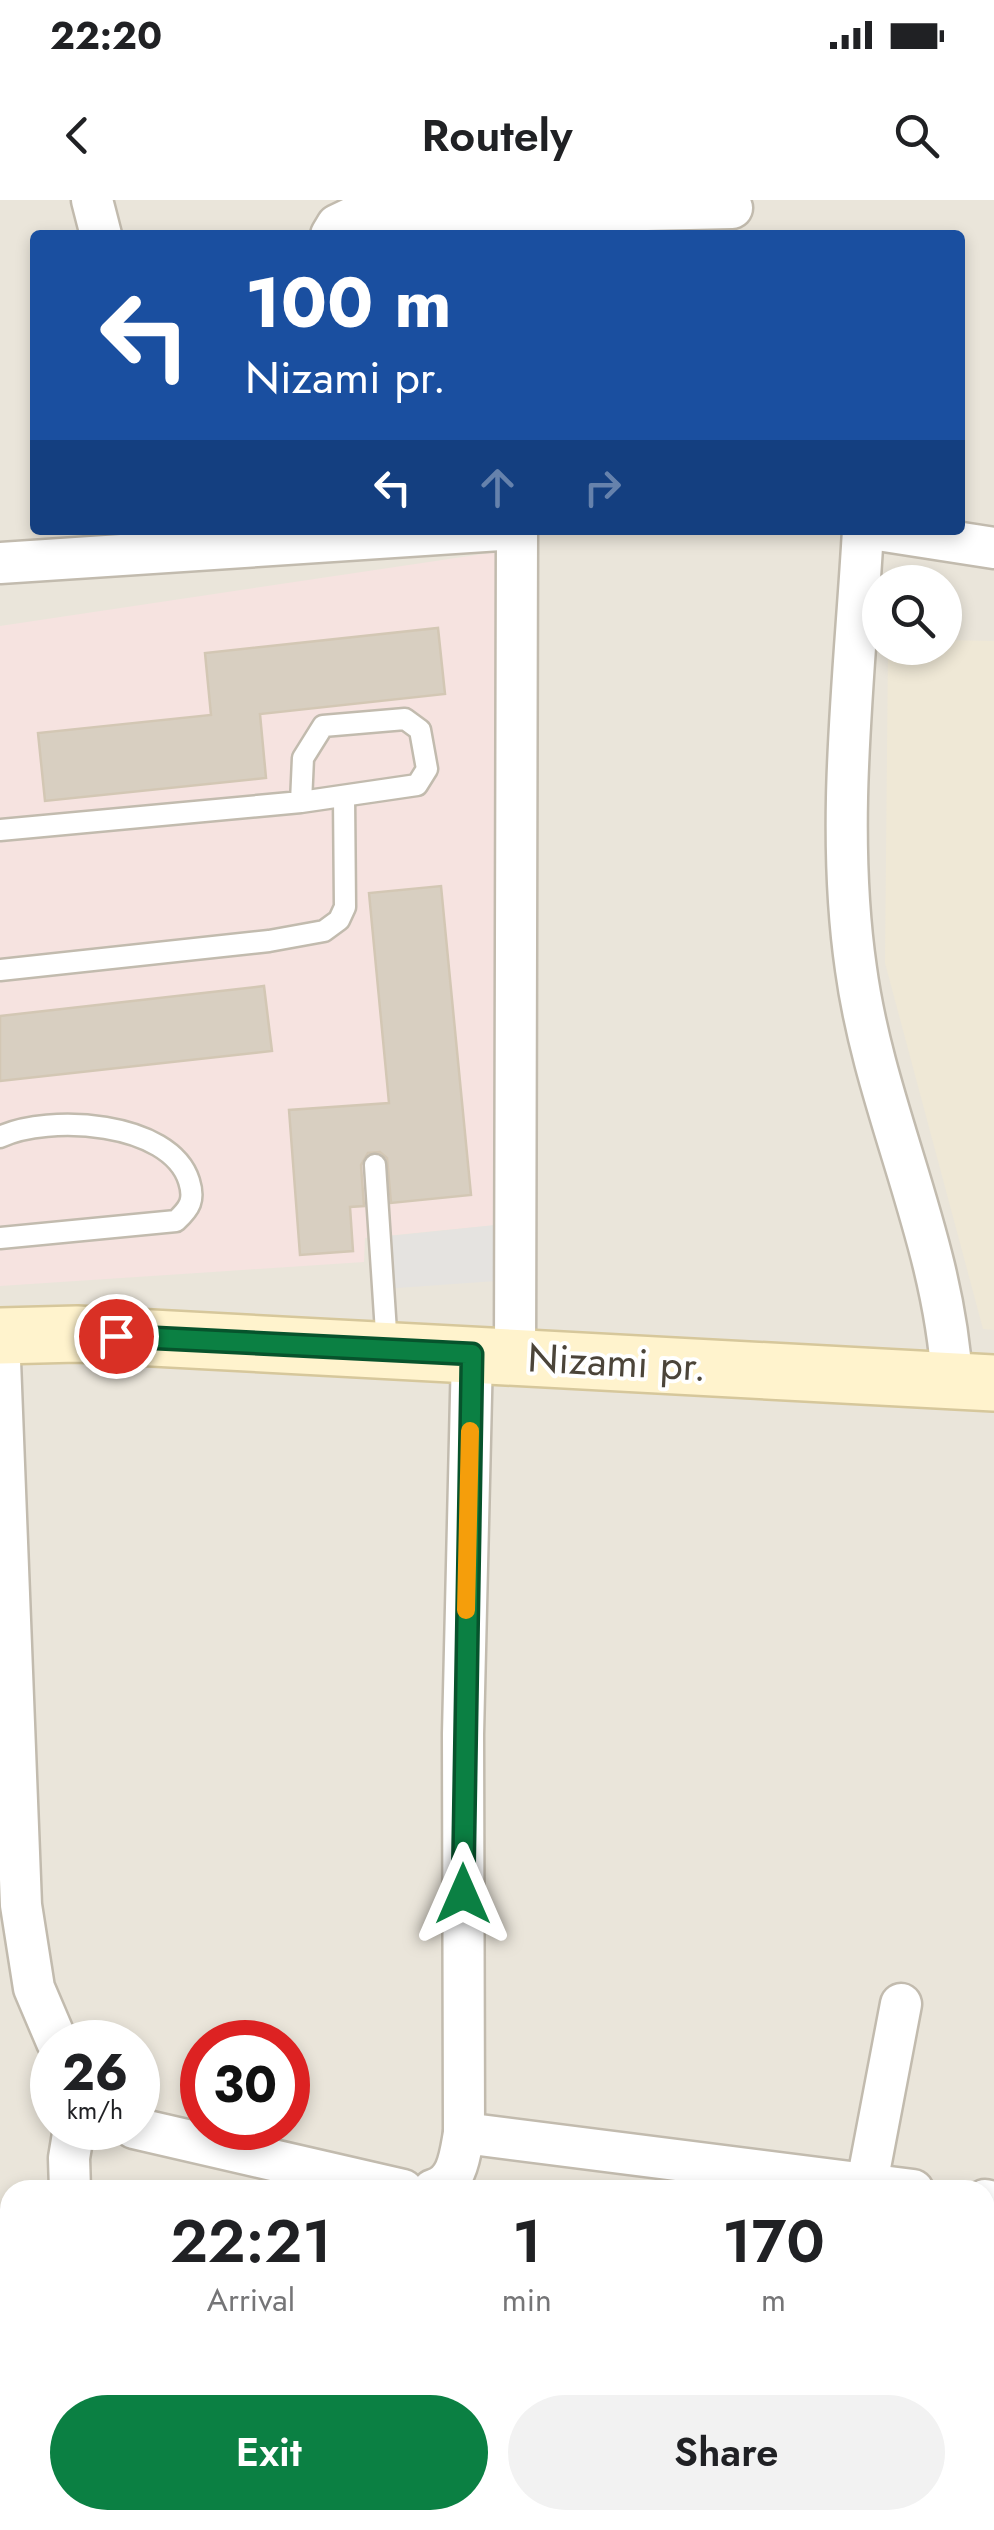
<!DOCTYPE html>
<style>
:root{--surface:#fff;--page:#f2f2f2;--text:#202124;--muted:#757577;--accent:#0b8043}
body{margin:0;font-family:Jost,sans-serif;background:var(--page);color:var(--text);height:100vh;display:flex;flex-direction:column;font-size:38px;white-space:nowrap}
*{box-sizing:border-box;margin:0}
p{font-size:32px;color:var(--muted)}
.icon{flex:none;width:55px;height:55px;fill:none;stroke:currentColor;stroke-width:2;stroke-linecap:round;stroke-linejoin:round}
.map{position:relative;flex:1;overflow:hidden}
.panel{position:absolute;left:0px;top:1980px;width:995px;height:350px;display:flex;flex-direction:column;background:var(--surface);border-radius:30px 30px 0 0;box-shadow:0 5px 15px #0003}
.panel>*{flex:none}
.guide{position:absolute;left:30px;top:30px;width:935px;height:305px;border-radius:10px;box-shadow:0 5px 15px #0003;background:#1a4fa0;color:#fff;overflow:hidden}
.buttons{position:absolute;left:862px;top:365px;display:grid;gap:20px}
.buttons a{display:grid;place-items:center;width:100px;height:100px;border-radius:50%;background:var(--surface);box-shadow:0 5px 15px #0003;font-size:50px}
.speed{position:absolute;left:30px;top:1820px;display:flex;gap:20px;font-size:50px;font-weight:700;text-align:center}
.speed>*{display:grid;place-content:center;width:130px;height:130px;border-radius:50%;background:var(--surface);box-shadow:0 5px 15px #0003;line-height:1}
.speed small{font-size:25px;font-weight:400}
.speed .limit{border:15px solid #d22;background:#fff;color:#111}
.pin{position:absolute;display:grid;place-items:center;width:85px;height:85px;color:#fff;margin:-42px;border:5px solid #fff;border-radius:50%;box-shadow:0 2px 10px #0007}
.me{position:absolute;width:110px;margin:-55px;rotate:0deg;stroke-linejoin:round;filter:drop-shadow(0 0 8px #0008)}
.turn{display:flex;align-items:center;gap:35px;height:210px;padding:0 50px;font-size:45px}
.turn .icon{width:130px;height:130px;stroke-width:2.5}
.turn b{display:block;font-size:70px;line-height:85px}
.lanes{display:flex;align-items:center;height:95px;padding:0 50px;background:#0003;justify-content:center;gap:50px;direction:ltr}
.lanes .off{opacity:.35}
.eta{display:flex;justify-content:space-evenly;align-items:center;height:170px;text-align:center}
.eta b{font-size:60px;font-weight:600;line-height:70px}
.primary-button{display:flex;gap:20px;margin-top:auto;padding:20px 50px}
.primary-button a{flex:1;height:115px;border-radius:60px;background:var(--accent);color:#fff;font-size:40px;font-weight:600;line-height:115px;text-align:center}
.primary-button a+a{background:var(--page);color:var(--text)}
.status{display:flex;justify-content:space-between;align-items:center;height:70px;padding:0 50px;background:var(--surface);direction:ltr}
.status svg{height:28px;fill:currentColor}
header{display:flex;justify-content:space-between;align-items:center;height:130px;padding:0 50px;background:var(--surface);font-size:45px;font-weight:600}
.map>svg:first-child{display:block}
.residential{fill:#eae5da;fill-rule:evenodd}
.education{fill:#efe8d6}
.medical{fill:#f6e3e0}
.parking{fill:#e5e3e0}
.building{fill:#d8cfc1;stroke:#d3c7b4;stroke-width:2.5}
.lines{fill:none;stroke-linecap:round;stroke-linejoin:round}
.lane-casing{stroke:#c2bbae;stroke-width:25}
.street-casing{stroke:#c2bbae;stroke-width:45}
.secondary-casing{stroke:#d6c79b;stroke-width:60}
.lane{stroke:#fff;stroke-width:20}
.street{stroke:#fff;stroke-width:40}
.secondary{stroke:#fff3cd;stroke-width:55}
.route-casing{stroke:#07532c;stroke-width:25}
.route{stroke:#0b8043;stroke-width:18}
.slow{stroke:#f59e0b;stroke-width:18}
.labels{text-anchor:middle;stroke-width:8;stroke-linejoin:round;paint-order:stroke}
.street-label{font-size:40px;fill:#4b4439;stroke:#fff}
</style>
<div class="status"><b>22:20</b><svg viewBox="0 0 49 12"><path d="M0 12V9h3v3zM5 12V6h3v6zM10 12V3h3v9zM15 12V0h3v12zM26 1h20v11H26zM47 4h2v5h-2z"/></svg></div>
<header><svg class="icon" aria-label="back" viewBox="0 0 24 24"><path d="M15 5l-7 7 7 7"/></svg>Routely<svg class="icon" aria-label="search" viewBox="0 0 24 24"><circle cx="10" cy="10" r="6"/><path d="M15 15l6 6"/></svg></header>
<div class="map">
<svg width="994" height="2330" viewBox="0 0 994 2330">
<rect width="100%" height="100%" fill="#f6f3ec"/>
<path class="residential" d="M0,0H994V2330H0ZM35,35H960V330H35ZM880,382H945V448H880ZM52,1842H138V1928H52ZM202,1842H288V1928H202ZM10,1990H985V2320H10Z"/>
<path class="education" d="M945,440L994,441V1130L983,1129L885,763L888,448H945Z"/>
<path class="medical" d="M496,352V1025L365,1038L364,1062L0,1086V426Z"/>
<path class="parking" d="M496,1025V1081L383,1089L380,1037Z"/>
<g class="building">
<path d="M438,428L445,494L260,514L266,578L45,601L38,533L211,515L205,453Z"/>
<path d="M441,686L471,995L391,1003L387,958L380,952L368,953L361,965L364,1006L350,1007L353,1051L300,1055L289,910L389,903L369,693Z"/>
<path d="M264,786L272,851L0,881V816Z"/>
</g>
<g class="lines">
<g class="lane-casing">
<g id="lane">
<path d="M0,630L301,602L417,585L427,569L420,530L405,519L323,526L303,558L301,602"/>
<path d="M0,770L269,741L324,731L339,720L345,707L344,597"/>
<path d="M0,937C48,914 170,921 189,981C195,1000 190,1008 176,1021L0,1038"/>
<path d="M375,965L387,1147"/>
</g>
</g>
<g class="street-casing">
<g id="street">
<path d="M92,0L101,35"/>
<path d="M331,35L337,25L354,17L732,8"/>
<path d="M863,330C855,474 835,625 856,769C875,909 944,1038 952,1181"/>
<path d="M878,330L994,348"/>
<path d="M0,363L500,330"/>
<path d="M515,1156L517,330"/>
<path d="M0,1161L21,1705L34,1788L57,1842"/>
<path d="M134,1928L403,1990"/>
<path d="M464,1933L913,1990"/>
<path d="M867,1983L901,1804"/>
<path d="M70,1990L69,1958L74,1928"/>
<path d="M433,1990C458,1983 460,1955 464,1933L463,1534L472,1154"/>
<path d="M985,2000L994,2002"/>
</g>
</g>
<g class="secondary-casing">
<path id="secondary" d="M0,1136L77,1134L994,1183"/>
</g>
<use href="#lane" class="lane"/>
<use href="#street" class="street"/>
<use href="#secondary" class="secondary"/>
</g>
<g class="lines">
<g class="route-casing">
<path id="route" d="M116,1136L472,1154L463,1694"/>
</g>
<use href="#route" class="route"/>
<path class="slow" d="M466,1410L470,1231"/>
</g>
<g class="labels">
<g class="street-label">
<text transform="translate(617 1162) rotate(3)" y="14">Nizami pr.</text>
</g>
</g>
</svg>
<div class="buttons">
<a><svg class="icon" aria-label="search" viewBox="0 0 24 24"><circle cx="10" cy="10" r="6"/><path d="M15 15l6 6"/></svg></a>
</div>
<div class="speed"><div>26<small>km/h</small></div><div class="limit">30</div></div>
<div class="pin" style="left:116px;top:1136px;background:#d93025"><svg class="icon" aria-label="arrive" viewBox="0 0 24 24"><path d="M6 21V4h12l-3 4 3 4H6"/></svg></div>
<svg class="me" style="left:463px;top:1694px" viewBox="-20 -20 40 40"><path d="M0-17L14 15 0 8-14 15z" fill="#0b8043" stroke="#fff" stroke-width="4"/></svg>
<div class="guide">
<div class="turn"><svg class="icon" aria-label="left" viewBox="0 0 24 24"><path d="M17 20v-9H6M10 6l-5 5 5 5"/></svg><div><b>100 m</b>Nizami pr.</div></div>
<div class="lanes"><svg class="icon" aria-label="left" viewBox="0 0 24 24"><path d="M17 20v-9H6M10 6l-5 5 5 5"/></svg><svg class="icon off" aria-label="ahead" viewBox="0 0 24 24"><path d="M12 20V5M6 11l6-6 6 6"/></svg><svg class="icon off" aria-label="right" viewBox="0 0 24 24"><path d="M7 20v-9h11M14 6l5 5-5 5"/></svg></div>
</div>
<section class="panel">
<div class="eta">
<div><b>22:21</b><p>Arrival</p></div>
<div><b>1</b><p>min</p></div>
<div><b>170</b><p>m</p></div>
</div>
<div class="primary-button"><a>Exit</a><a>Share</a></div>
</section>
</div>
